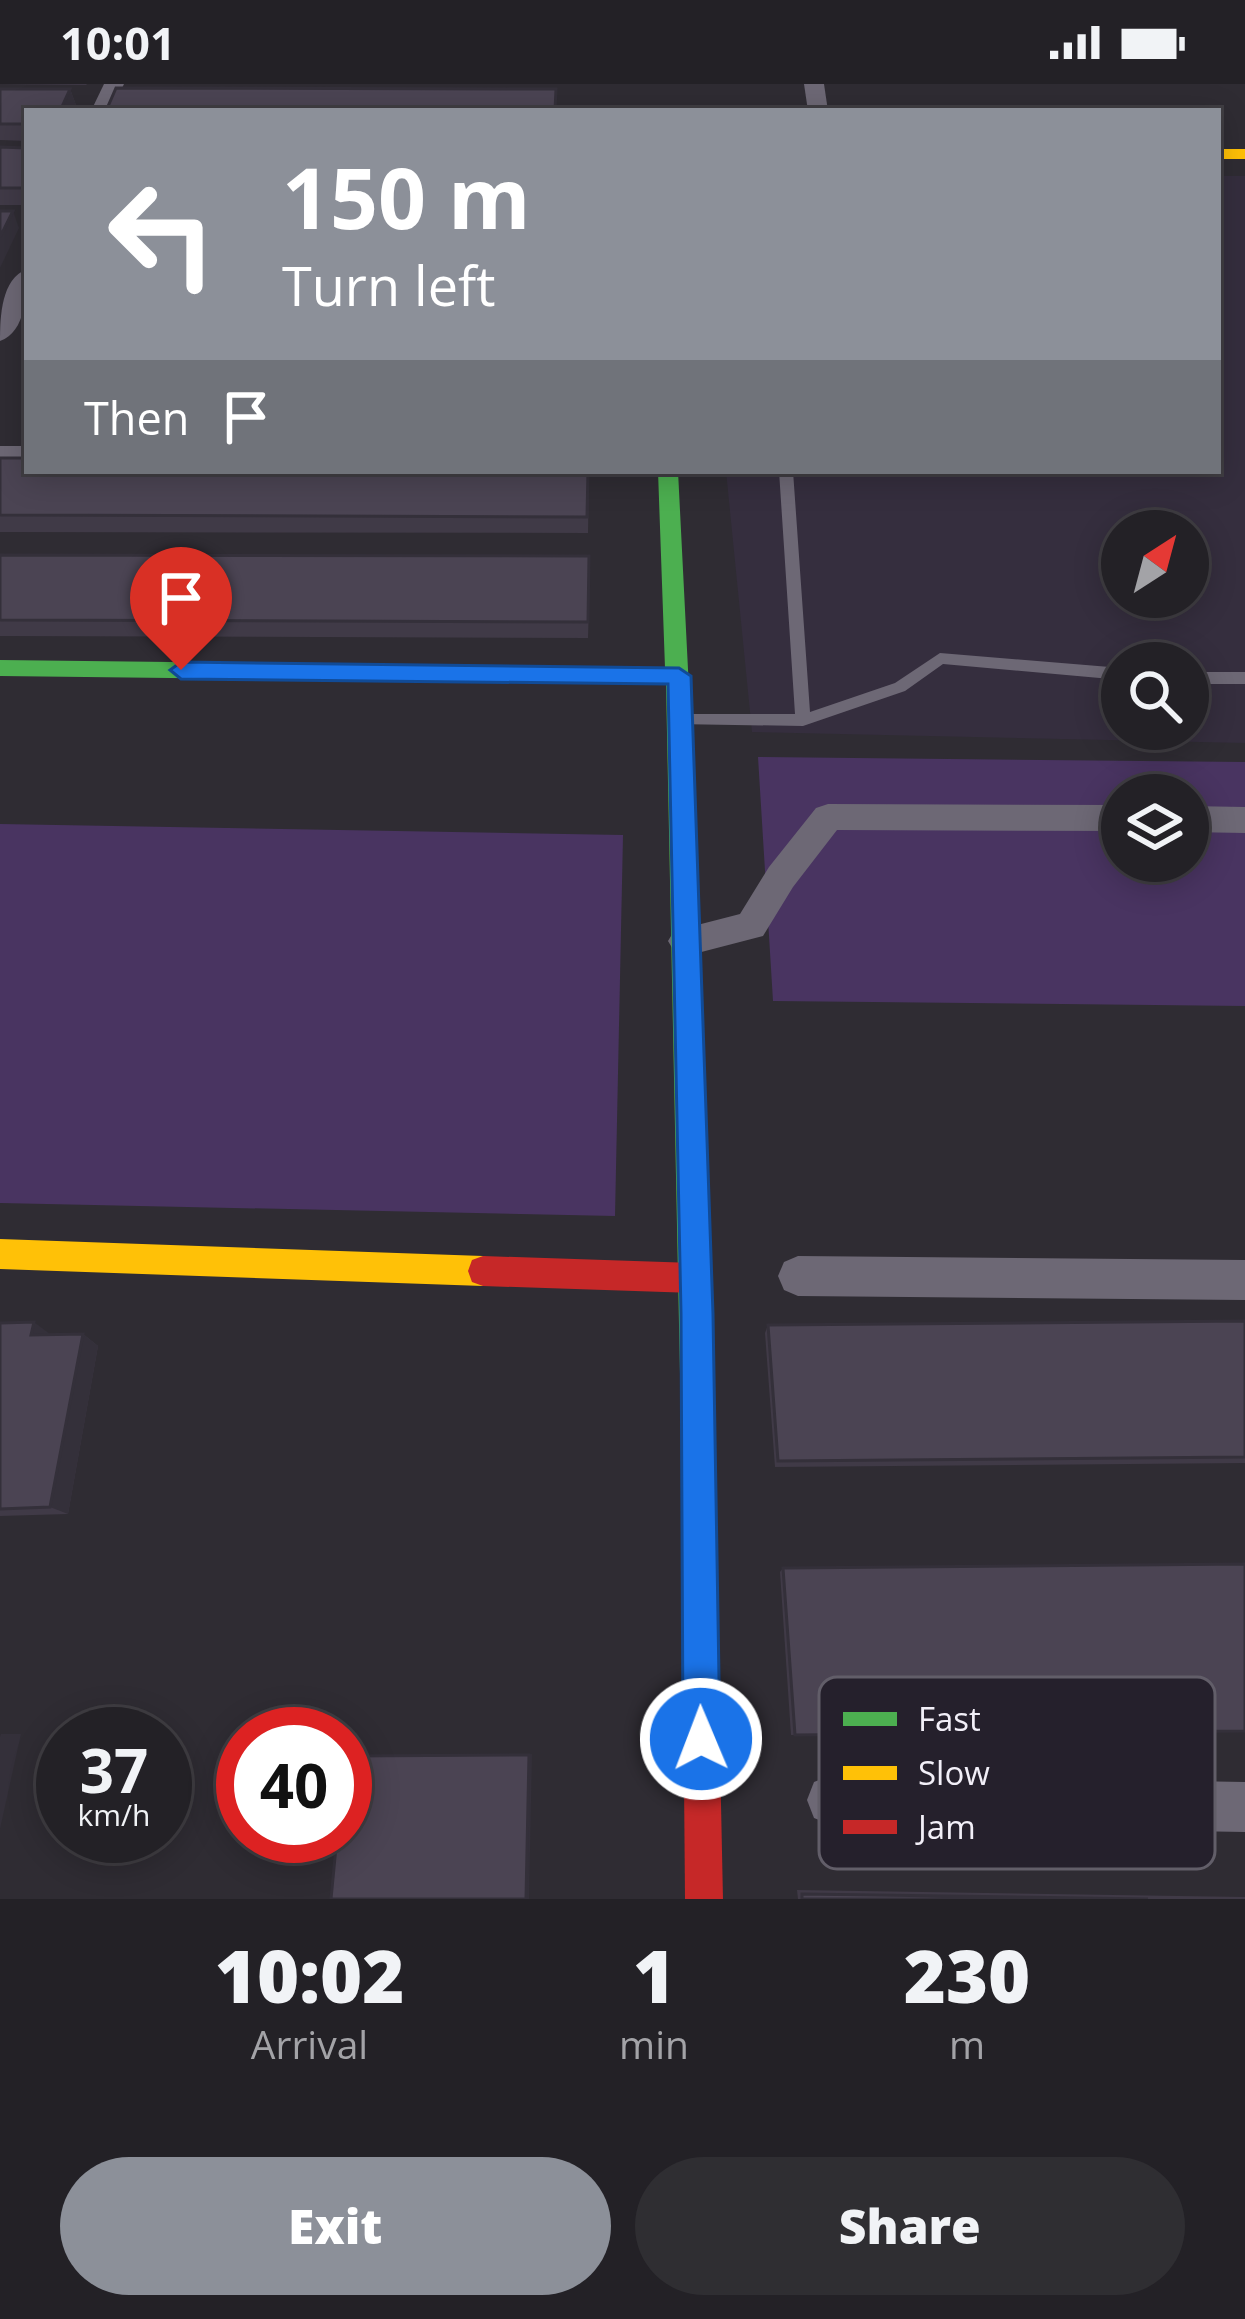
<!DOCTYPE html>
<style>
:root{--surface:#232126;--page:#2f2e32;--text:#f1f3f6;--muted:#a3a3a7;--line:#403e43;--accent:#8c9099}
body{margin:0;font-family:"Open Sans",sans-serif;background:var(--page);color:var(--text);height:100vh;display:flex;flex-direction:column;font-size:45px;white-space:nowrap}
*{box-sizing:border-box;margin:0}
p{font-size:39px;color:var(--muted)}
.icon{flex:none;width:66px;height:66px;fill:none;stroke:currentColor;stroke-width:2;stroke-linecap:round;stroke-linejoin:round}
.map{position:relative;height:1815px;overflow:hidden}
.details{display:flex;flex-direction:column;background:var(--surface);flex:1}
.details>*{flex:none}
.top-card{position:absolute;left:24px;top:24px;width:1197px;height:366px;border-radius:0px;box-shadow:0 6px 30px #0003,0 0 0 3px var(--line);background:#8c9099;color:#fff;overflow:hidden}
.needle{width:78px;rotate:36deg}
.buttons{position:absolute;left:1101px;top:426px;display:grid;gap:24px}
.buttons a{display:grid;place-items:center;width:108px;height:108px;border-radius:50%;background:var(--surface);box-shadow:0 6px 30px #0003,0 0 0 3px var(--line);font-size:60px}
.speed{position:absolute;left:36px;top:1623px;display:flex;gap:24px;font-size:60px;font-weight:700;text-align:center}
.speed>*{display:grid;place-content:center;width:156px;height:156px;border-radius:50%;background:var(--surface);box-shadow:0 6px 30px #0003,0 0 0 3px var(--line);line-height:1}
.speed small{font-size:30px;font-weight:400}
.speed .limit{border:18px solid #d22;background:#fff;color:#111}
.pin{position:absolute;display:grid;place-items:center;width:102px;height:102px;color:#fff;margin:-123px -51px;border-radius:50% 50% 50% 0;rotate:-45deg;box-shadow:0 0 12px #0007}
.pin .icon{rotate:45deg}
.me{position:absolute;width:132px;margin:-66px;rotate:359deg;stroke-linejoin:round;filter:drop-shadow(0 0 9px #0008)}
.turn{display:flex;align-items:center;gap:42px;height:252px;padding:0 60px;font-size:54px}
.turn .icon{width:156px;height:156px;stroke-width:2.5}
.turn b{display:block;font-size:84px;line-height:102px}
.then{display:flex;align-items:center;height:114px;padding:0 60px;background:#0003;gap:24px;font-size:45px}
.eta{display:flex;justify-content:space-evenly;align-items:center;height:204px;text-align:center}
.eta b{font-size:72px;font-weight:800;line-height:84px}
.primary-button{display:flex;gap:24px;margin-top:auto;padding:24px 60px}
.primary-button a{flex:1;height:138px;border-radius:72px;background:var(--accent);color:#fff;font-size:48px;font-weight:800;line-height:138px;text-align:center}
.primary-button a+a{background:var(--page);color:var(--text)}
.status{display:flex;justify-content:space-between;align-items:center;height:84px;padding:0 60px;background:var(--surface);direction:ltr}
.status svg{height:33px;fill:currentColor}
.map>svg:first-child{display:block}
.built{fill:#352e3e;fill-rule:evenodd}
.green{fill:#493461;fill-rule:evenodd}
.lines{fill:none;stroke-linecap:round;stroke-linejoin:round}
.lane{fill:#6d6875;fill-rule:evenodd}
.street{fill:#6d6875;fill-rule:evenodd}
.fast{fill:#4caf50;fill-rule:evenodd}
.slow{fill:#ffc107;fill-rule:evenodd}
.jam{fill:#c62828;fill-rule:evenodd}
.wall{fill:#403a47}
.shaded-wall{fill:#34303a}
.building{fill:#4b4453;stroke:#34303a;stroke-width:3}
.route{fill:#1a73e8;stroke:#114b97;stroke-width:3}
.key{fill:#25202c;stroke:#625e69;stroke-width:3}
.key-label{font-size:33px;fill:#f2eff8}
</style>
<div class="status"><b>10:01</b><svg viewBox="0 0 49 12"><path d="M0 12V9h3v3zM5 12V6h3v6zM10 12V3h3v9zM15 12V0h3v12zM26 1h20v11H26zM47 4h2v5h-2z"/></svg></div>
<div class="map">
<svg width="1245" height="1815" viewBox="0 0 1245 1815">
<rect width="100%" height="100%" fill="#2f2c33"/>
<path class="built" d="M1218,92H1245V659L752,648L726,387H1218ZM1122,447H1188V513H1122ZM1122,579H1188V645H1122Z"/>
<g class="green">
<path d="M758,673L1245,678V922L773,917ZM1122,711H1188V777H1122Z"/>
<path d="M0,740L623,751L615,1132L0,1119Z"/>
</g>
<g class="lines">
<g class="lane">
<path d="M779,387H793L810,628L895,599L940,569L1122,584V596L943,580L905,607L803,642L675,640L673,636L675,632L681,630H795Z"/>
<rect x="1188" y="588" width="57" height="12"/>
</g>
<g class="street">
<path d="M104,0H124L111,27H91Z"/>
<path d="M804,0H824L828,27H808Z"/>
<path d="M27,185C27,209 26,248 0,257C0,233 1,195 27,185Z"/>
<rect x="0" y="362" width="27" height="16"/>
<path d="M828,720L1122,721V747L837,746L793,803L763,852L686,872L674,867L668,857L674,847L740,830L769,783L816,724Z"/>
<path d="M1188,722L1245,723V749L1188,748Z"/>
<path d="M798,1172L1245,1176V1216L798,1212L784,1206L778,1192L784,1178Z"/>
<path d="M832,1691L1245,1698V1748L832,1741L814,1734L807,1716L814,1698Z"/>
</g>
<path class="fast" d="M658,387H678L696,744L713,1339L709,1351L697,1355L685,1351L681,1339L666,600L0,592V576L665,584Z"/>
<g class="slow">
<rect x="1218" y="65" width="27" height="10"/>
<path d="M0,1155L483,1172L494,1176L498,1187L494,1198L483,1202L0,1185Z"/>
</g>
<g class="jam">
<path d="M483,1172L694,1179L705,1183L709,1194L705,1205L694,1209L483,1202L472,1198L468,1187L472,1176Z"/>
<path d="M697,1323L709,1327L713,1339L723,1815H685L681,1339L685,1327Z"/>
</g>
</g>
<g class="wall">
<path d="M0,0H87L86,1Z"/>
<path d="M0,5H70L76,21L73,27H27V57L0,56Z"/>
<path d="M0,63L27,64V121H0Z"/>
<path d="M0,374L589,387L588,449L0,448Z"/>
<path d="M0,471L590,488L588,554L0,552Z"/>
<path d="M1245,1237V1379L775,1383L765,1249L768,1241Z"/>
<path d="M0,1239L50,1251L83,1250L98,1262L68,1430L0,1432Z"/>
<path d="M783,1484L1245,1647L791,1651L780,1488Z"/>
<path d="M797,1806L1245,1813V1815H798Z"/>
</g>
<g class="shaded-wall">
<path d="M70,5L76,21L73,27H60Z"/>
<path d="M13,127L19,144L0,184V153Z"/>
<path d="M34,1238L50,1250L48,1263L31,1251Z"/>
<path d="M83,1250L98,1262L68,1430L50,1423Z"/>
<path d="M1,1650H21L0,1745V1653Z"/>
<path d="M532,1670L529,1815H526L529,1671Z"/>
</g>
<g class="building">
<path d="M116,4L556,5L555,27H106Z"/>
<path d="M0,5H70L60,27H27V40H0Z"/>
<path d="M0,63L27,64V96L23,104H0Z"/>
<path d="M0,127H13L0,153Z"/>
<path d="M0,374H27V387H588L587,433L0,431Z"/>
<path d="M0,471L589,472L588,538L0,536Z"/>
<path d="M1245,1237V1373L778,1377L768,1241Z"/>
<path d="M34,1238L31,1251L83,1250L50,1423L0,1425V1239Z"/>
<path d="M1245,1480V1647L795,1651L783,1484Z"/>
<path d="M529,1671L526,1815H331L337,1752H345V1672Z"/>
<path d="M802,1810L1148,1815H802Z"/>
</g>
<path class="route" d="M181,578L679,584L691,592L713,1230L720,1655L715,1668L701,1674L688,1668L683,1655L681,1230L668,600L181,595L170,586Z"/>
<rect x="819" y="1593" width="396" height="192" rx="18" class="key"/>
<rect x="843" y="1628" width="54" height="14" fill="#4caf50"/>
<rect x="843" y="1682" width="54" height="14" fill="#ffc107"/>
<rect x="843" y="1736" width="54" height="14" fill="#c62828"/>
<g class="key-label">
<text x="918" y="1647">Fast</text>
<text x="918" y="1701">Slow</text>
<text x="918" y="1755">Jam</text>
</g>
</svg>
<div class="buttons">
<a><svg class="needle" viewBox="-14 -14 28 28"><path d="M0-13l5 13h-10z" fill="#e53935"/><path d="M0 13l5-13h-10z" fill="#a3a3a7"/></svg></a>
<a><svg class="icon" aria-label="search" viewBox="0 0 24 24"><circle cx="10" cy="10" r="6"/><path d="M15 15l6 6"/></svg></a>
<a><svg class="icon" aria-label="layers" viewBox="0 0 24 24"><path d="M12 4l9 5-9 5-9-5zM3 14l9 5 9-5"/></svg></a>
</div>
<div class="speed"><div>37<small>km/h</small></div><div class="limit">40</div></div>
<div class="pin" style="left:181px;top:586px;background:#d93025"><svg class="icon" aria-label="arrive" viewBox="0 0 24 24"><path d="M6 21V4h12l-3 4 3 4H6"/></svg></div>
<svg class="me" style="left:701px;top:1655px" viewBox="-20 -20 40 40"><circle r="17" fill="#1a73e8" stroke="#fff" stroke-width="3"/><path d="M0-11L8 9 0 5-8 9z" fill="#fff"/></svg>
<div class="top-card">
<div class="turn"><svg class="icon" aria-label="left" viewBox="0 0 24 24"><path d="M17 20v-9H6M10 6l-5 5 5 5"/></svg><div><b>150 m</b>Turn left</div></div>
<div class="then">Then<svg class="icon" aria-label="arrive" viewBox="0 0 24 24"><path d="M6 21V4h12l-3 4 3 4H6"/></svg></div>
</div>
</div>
<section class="details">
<div class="eta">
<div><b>10:02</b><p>Arrival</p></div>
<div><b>1</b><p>min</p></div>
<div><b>230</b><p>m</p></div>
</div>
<div class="primary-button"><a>Exit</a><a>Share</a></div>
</section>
